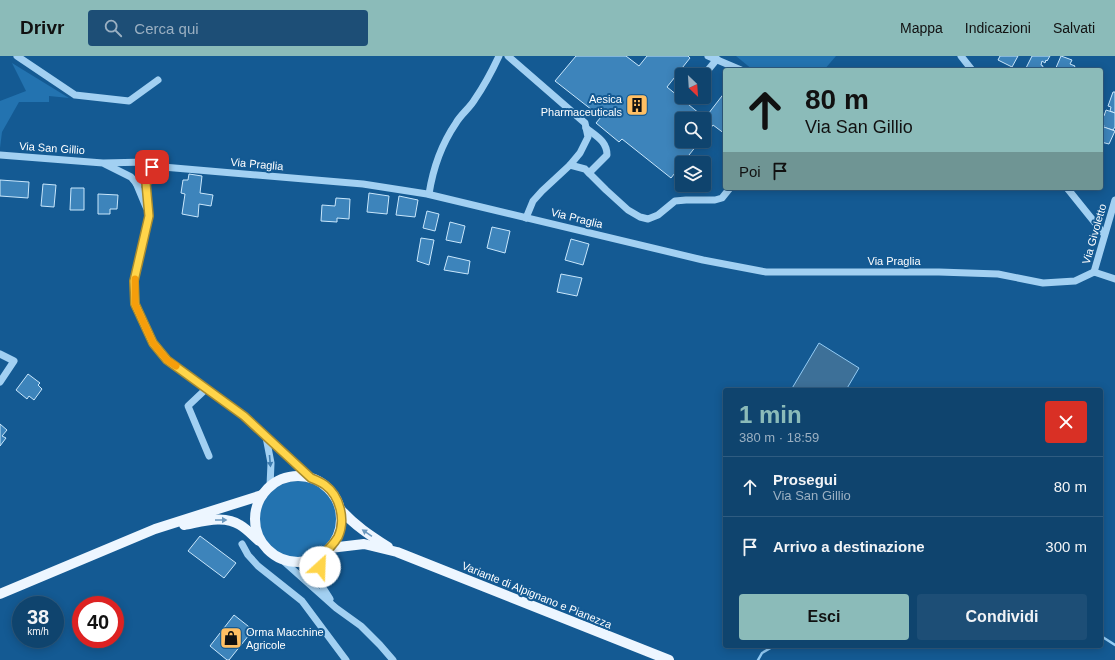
<!DOCTYPE html>
<html lang="it">
<meta charset="utf-8">
<style>
:root{--surface:#0f446e;--page:#1d4e76;--text:#f1f3f6;--muted:#9bb0c2;--line:#2f5c81;--accent:#8bbbb9}
body{margin:0;font-family:Helvetica,sans-serif;background:var(--page);color:var(--text);height:100vh;display:flex;flex-direction:column;font-size:15px;white-space:nowrap}
*{box-sizing:border-box;margin:0}
p{font-size:13px;color:var(--muted)}
.icon{flex:none;width:22px;height:22px;fill:none;stroke:currentColor;stroke-width:2;stroke-linecap:round;stroke-linejoin:round}
.map{position:relative;flex:1;overflow:hidden}
.side{position:absolute;left:723px;top:332px;width:380px;height:260px;display:flex;flex-direction:column;background:var(--surface);border-radius:4px;box-shadow:0 2px 10px #0003,0 0 0 1px var(--line)}
.side>*{flex:none}
.top-card{position:absolute;left:723px;top:12px;width:380px;height:122px;border-radius:4px;box-shadow:0 2px 10px #0003,0 0 0 1px var(--line);background:#8bbbb9;color:#111;overflow:hidden}
.needle{width:26px;rotate:155deg}
.buttons{position:absolute;left:675px;top:12px;display:grid;gap:8px}
.buttons a{display:grid;place-items:center;width:36px;height:36px;border-radius:4px;background:var(--surface);box-shadow:0 2px 10px #0003,0 0 0 1px var(--line);font-size:20px}
.speed{position:absolute;left:12px;top:540px;display:flex;gap:8px;font-size:20px;font-weight:700;text-align:center}
.speed>*{display:grid;place-content:center;width:52px;height:52px;border-radius:50%;background:var(--surface);box-shadow:0 2px 10px #0003,0 0 0 1px var(--line);line-height:1}
.speed small{font-size:10px;font-weight:400}
.speed .limit{border:6px solid #d22;background:#fff;color:#111}
.pin{position:absolute;display:grid;place-items:center;width:34px;height:34px;color:#fff;margin:-17px;border-radius:8px;box-shadow:0 2px 6px #0006}
.me{position:absolute;width:44px;margin:-22px;rotate:25deg;stroke-linejoin:round;filter:drop-shadow(0 0 3px #0008)}
.turn{display:flex;align-items:center;gap:14px;height:84px;padding:0 16px;font-size:18px}
.turn .icon{width:52px;height:52px;stroke-width:2.5}
.turn b{display:block;font-size:28px;line-height:34px}
.then{display:flex;align-items:center;height:38px;padding:0 16px;background:#0003;gap:8px;font-size:15px}
.round{display:grid;place-items:center;flex:none;width:42px;height:42px;border-radius:4px;background:var(--page)}
.head{display:flex;align-items:center;justify-content:space-between;height:68px;padding:0 16px}
h1{font-size:24px;font-weight:700;line-height:30px;color:var(--accent)}
.cta{display:flex;gap:8px;margin-top:auto;padding:8px 16px}
.cta a{flex:1;height:46px;border-radius:4px;background:var(--accent);color:#111;font-size:16px;font-weight:700;line-height:46px;text-align:center}
.cta a+a{background:var(--page);color:var(--text)}
ul{padding:0;list-style:none}
li{display:flex;align-items:center;gap:12px;height:60px;padding:0 16px;border-top:1px solid var(--line)}
li div{flex:1}
li b{display:block;font-size:15px}
li em{font-style:normal}
header{display:flex;align-items:center;gap:24px;box-sizing:border-box;height:56px;padding:0 20px;background:var(--accent);color:#111}
header strong{font-size:19px}
nav{display:flex;gap:22px;margin-inline-start:auto;font-size:14px}
.search{width:280px;height:36px;background:var(--page);display:flex;align-items:center;gap:10px;box-sizing:border-box;padding:0 14px;border-radius:4px;color:var(--muted);font-size:15px}
.map>svg:first-child{display:block}
.green{fill:#2373b0}
.water{fill:#3d7098;stroke:#94ccf5}
.lines{fill:none;stroke-linecap:round;stroke-linejoin:round}
.stream{stroke:#94ccf5;stroke-width:2.5}
.building{fill:#3d84bb;stroke:#c9e7fc}
.minor{stroke:#a2d0f2;stroke-width:7}
.major{stroke:#edf6ff;stroke-width:10}
.oneway{fill:#3f7db0}
.oneway2{fill:#6b98be}
.route-casing{stroke:#a68a30;stroke-width:10}
.route{stroke:#ffd54a;stroke-width:7}
.slow{stroke:#f59e0b;stroke-width:7}
.labels{text-anchor:middle;stroke-width:4;stroke-linejoin:round;paint-order:stroke}
.poi-label{font-size:11px;fill:#fff;stroke:#145a93;text-anchor:end}
.street-label{font-size:11px;fill:#fff;stroke:#145a93}
</style>
<header>
<strong>Drivr</strong>
<div class="search"><svg class="icon" aria-label="search" viewBox="0 0 24 24"><circle cx="10" cy="10" r="6"/><path d="M15 15l6 6"/></svg>Cerca qui</div>
<nav><a>Mappa</a><a>Indicazioni</a><a>Salvati</a></nav>
</header>
<div class="map">
<svg width="1115" height="604" viewBox="0 0 1115 604">
<rect width="100%" height="100%" fill="#145a93"/>
<g class="green">
<path d="M736,0H836L824,14H753Z"/>
<path d="M12,7L69,42L49,40V46H19L2,76L0,92V45L26,35Z"/>
<circle cx="298" cy="464" r="39"/>
</g>
<path class="water" d="M819,287L859,312L846,334H791Z"/>
<g class="lines">
<g class="stream">
<path d="M1101,580L1115,589"/>
<path d="M758,604L762,597L774,590"/>
</g>
</g>
<g class="building">
<path d="M576,0H626L639,10L647,0H688L690,2L667,31L705,62L725,36V78L713,69L704,81V63H682V85H700L671,122L622,83L619,86L596,67L601,61L555,25Z"/>
<path d="M1000,0H1018L1012,11L998,4Z"/>
<path d="M1032,0H1050L1047,5L1046,4L1045,7L1042,5L1041,9L1043,10L1042,13L1043,14H1025Z"/>
<path d="M1061,0L1072,4L1070,8L1075,10L1073,14H1055Z"/>
<path d="M1113,36H1115V57L1110,55L1111,51L1108,50Z"/>
<path d="M1106,54L1115,57V71L1113,74L1103,71L1104,69L1101,67L1102,59L1104,60Z"/>
<path d="M1101,70L1115,75L1109,88L1101,86Z"/>
<path d="M189,118L202,120L200,137L213,139L211,150L199,148L198,161L182,158L185,138L181,137L183,124H188Z"/>
<path d="M0,124L29,126L28,142L0,140Z"/>
<path d="M43,128L56,129L54,151L41,150Z"/>
<path d="M71,132H84V154H70Z"/>
<path d="M369,137L389,140L387,158L367,156Z"/>
<path d="M98,138L118,139L117,153H110V158H98Z"/>
<path d="M399,140L418,144L415,161L396,159Z"/>
<path d="M336,142L350,143L349,163L337,162V166L321,165L322,149L335,150Z"/>
<path d="M427,155L439,158L435,175L423,172Z"/>
<path d="M450,166L465,170L461,187L446,184Z"/>
<path d="M492,171L510,175L505,197L487,192Z"/>
<path d="M421,182L434,184L429,209L417,205Z"/>
<path d="M571,183L589,188L583,209L565,204Z"/>
<path d="M448,200L470,205L468,218L444,214Z"/>
<path d="M561,218L582,222L577,240L557,236Z"/>
<path d="M28,318L40,327L38,329L42,333L34,344L29,340L27,343L16,334Z"/>
<path d="M0,368L7,374L2,380L6,382L0,390Z"/>
<path d="M200,480L236,507L224,522L188,495Z"/>
<path d="M234,559L253,574L229,604H227L210,590Z"/>
</g>
<g class="lines">
<g class="minor">
<path d="M17,0L75,39L129,45L158,24"/>
<path d="M508,0L585,67L588,81L580,97L570,109"/>
<path d="M708,0L741,14"/>
<path d="M961,0L972,14"/>
<path d="M704,19L717,3"/>
<path d="M586,72C596,80 607,85 607,99L589,117"/>
<path d="M0,99L103,107L146,106C155,112 155,122 146,127H136"/>
<path d="M105,108L131,121L136,127L146,151"/>
<path d="M153,115L163,111L363,128L427,138L703,204L766,216H939L998,218L1043,227L1075,225L1094,216"/>
<path d="M146,127L149,160L134,225L135,248L153,287L167,304L244,360L311,422"/>
<path d="M1067,132L1104,178"/>
<path d="M429,138C433,112 441,89 456,67C461,58 470,52 475,43C484,30 492,15 499,0"/>
<path d="M526,162L533,145L542,135L570,109L585,113L606,134L628,154L640,161L648,163L658,159L675,145L686,144H715L722,142L730,132"/>
<path d="M1094,216L1115,144"/>
<path d="M1094,216L1115,223"/>
<path d="M0,298L14,305L0,326"/>
<path d="M206,333L188,350L209,400"/>
<path d="M266,381L271,407L270,430"/>
<path d="M242,488L248,499L258,510L302,545L346,604"/>
<path d="M321,500L320,511L323,532L330,543"/>
<path d="M281,503L336,552L361,570L380,589L393,604"/>
</g>
<g class="major">
<circle cx="298" cy="463" r="43"/>
<path d="M340,453C354,469 371,480 388,491"/>
<path d="M184,469C201,466 224,458 240,469C247,473 253,480 259,485"/>
<path d="M330,492L364,488L397,496L669,604"/>
<path d="M0,538L155,473L262,439"/>
</g>
</g>
<defs><path id="oneway-solid" d="M-6-.8H1V-3.2L6.5 0L1 3.2V.8H-6Z"/></defs>
<use class="oneway" href="#oneway-solid" transform="translate(270 405) rotate(85)"/>
<g class="oneway2">
<use href="#oneway-solid" transform="translate(221 464)"/>
<use href="#oneway-solid" transform="translate(367 477) rotate(-146)"/>
</g>
<g class="lines">
<g class="route-casing">
<path id="route" d="M152,111L153,114L152,121L146,127L149,160L134,225L135,248L153,287L167,304L244,360L311,422C316,424 321,426 325,429C340,440 346,464 338,481C333,489 328,494 321,500L320,511"/>
</g>
<use href="#route" class="route"/>
<path class="slow" d="M135,223V248L153,287L167,304L176,310"/>
</g>
<defs>
<g id="building-square" transform="scale(1.15)"><rect x="-9" y="-9" width="18" height="18" rx="4" fill="#ffbf63" stroke="#145a93"/><path d="M-4-6H4V6H1V3H-1V6H-4ZM-2.5-4.3h1.7v1.8h-1.7ZM.8-4.3h1.7v1.8H.8ZM-2.5-1h1.7V.8h-1.7ZM.8-1h1.7V.8H.8Z" fill="#111"/></g>
<g id="shop-square" transform="scale(1.15)"><rect x="-9" y="-9" width="18" height="18" rx="4" fill="#ffbf63" stroke="#145a93"/><path d="M-5-2.5h2.3a2.7 3.5 0 0 1 5.4 0H5L5.5 6h-11ZM-1.5-2.5h3a1.5 2.3 0 0 0-3 0Z" fill="#111"/></g>
</defs>
<g fill-rule="evenodd">
<use href="#building-square" x="637" y="49"/>
<use href="#shop-square" x="231" y="582"/>
</g>
<g class="labels">
<g class="poi-label">
<text x="622" y="47">Aesica<tspan x="622" dy="13">Pharmaceuticals</tspan></text>
<text x="246" y="580" text-anchor="start">Orma Macchine<tspan x="246" dy="13">Agricole</tspan></text>
</g>
<g class="street-label">
<text transform="translate(52 92) rotate(4)" y="4">Via San Gillio</text>
<text transform="translate(257 108) rotate(5)" y="4">Via Praglia</text>
<text transform="translate(577 162) rotate(14)" y="4">Via Praglia</text>
<text transform="translate(1094 178) rotate(-74)" y="4">Via Givoletto</text>
<text x="894" y="209">Via Praglia</text>
<text transform="translate(537 539) rotate(22)" y="4">Variante di Alpignano e Pianezza</text>
</g>
</g>
</svg>
<div class="buttons">
<a><svg class="needle" viewBox="-14 -14 28 28"><path d="M0-13l5 13h-10z" fill="#e53935"/><path d="M0 13l5-13h-10z" fill="#9bb0c2"/></svg></a>
<a><svg class="icon" aria-label="search" viewBox="0 0 24 24"><circle cx="10" cy="10" r="6"/><path d="M15 15l6 6"/></svg></a>
<a><svg class="icon" aria-label="layers" viewBox="0 0 24 24"><path d="M12 4l9 5-9 5-9-5zM3 14l9 5 9-5"/></svg></a>
</div>
<div class="speed"><div>38<small>km/h</small></div><div class="limit">40</div></div>
<div class="pin" style="left:152px;top:111px;background:#d93025"><svg class="icon" aria-label="arrive" viewBox="0 0 24 24"><path d="M6 21V4h12l-3 4 3 4H6"/></svg></div>
<svg class="me" style="left:320px;top:511px" viewBox="-20 -20 40 40"><circle r="19" fill="#fff"/><path d="M0-13L10 11 0 6-10 11z" fill="#ffd54a"/></svg>
<div class="top-card">
<div class="turn"><svg class="icon" aria-label="ahead" viewBox="0 0 24 24"><path d="M12 20V5M6 11l6-6 6 6"/></svg><div><b>80 m</b>Via San Gillio</div></div>
<div class="then">Poi<svg class="icon" aria-label="arrive" viewBox="0 0 24 24"><path d="M6 21V4h12l-3 4 3 4H6"/></svg></div>
</div>
<section class="side">
<div class="head"><div><h1>1 min</h1><p>380 m · 18:59</p></div><a class="round" style="background:#d93025;color:#fff"><svg class="icon" aria-label="close" viewBox="0 0 24 24"><path d="M6 6l12 12M18 6L6 18"/></svg></a></div>
<ul>
<li><svg class="icon" aria-label="ahead" viewBox="0 0 24 24"><path d="M12 20V5M6 11l6-6 6 6"/></svg><div><b>Prosegui</b><p>Via San Gillio</p></div><em>80 m</em></li>
<li><svg class="icon" aria-label="arrive" viewBox="0 0 24 24"><path d="M6 21V4h12l-3 4 3 4H6"/></svg><div><b>Arrivo a destinazione</b></div><em>300 m</em></li>
</ul>
<div class="cta"><a>Esci</a><a>Condividi</a></div>
</section>
</div>
